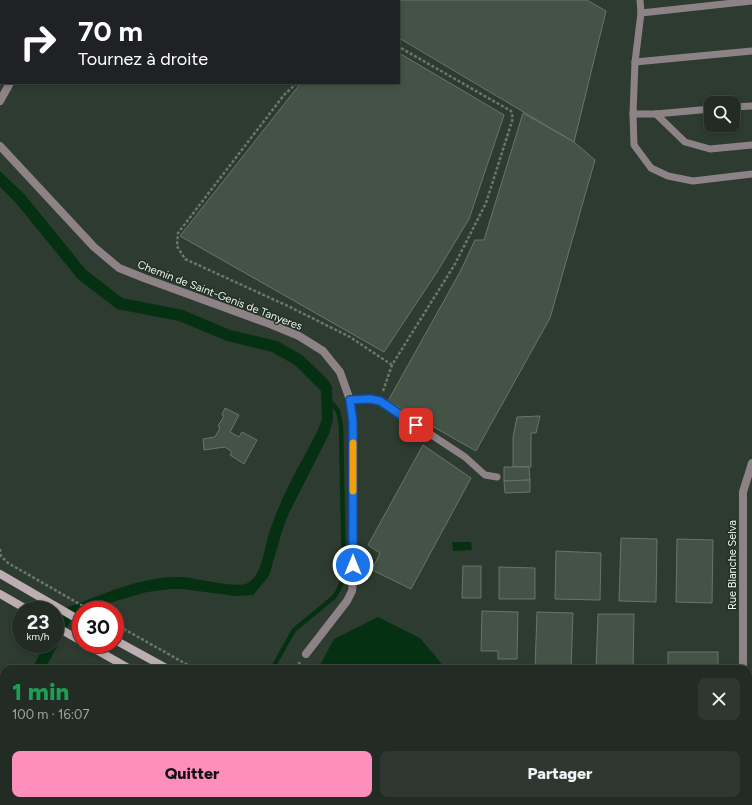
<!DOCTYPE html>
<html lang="fr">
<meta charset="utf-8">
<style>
:root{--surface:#222c24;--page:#2e3831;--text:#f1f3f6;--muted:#a2a7a6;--line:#3f4841;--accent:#fe8ebc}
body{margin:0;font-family:Figtree,sans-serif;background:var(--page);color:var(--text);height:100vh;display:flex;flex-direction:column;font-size:15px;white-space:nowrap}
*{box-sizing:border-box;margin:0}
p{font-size:13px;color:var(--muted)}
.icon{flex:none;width:22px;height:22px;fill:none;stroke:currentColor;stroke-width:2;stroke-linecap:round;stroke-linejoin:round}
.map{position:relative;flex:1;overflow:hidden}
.side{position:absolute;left:0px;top:665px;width:752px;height:140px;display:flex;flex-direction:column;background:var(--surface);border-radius:12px 12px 0 0;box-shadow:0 2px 6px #0003,0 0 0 1px var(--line)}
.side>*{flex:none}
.guide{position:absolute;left:0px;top:0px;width:400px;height:84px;box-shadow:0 2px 6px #0003,0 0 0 1px var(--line);background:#202124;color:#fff;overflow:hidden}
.controls{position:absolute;left:704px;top:96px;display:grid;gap:8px}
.controls a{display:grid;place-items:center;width:36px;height:36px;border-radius:8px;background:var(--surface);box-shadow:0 2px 6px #0003,0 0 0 1px var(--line);font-size:20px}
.speed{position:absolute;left:12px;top:601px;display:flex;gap:8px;font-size:20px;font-weight:700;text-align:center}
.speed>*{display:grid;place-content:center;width:52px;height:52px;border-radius:50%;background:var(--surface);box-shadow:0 2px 6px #0003,0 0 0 1px var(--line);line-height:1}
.speed small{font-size:10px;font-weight:400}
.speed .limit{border:6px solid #d22;background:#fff;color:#111}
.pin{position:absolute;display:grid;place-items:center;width:34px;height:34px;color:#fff;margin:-17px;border-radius:8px;box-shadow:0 2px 6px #0006}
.me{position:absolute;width:44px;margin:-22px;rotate:0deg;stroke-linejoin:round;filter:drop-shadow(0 0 3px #0008)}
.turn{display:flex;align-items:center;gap:14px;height:84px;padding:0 12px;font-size:18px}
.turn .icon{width:52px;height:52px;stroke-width:2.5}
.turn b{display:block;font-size:28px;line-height:34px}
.round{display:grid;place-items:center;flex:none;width:42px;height:42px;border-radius:8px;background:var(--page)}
.headline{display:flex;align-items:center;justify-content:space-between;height:68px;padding:0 12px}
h1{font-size:24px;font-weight:800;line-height:30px;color:#1e9e55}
.button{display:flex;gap:8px;margin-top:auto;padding:8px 12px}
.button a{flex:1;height:46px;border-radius:8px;background:var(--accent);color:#111;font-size:16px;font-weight:800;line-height:46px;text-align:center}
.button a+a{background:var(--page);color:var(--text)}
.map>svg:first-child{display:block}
.water{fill:#053011}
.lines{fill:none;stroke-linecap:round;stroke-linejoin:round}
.stream{stroke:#053011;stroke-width:4.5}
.building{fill:#455346;stroke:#677669}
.path{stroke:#6b776d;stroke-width:2.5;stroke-dasharray:3 2;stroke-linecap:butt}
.service{stroke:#8d8386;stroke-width:7}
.minor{stroke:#8d8386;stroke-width:8}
.secondary{stroke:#bdaeb3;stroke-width:8}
.route-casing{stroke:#114b97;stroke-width:10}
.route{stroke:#1a73e8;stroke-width:7}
.slow{stroke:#f59e0b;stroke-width:7}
.labels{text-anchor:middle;stroke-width:3;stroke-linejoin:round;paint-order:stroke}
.street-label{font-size:11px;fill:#edf5ed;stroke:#243126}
</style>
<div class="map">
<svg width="752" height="805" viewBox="0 0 752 805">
<rect width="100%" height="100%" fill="#2e3b30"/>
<g class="water">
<path d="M0,171L25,195L86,270L122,298L183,310L230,330L277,341L302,355L328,380L332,387L333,420L329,434L289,513L283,528L269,576L253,595L236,596L182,589H171L147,592L109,603L92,610H81V615L72,618L45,669H32L45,644H55C55,632 55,619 64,610C67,606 76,605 80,603C112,590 147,576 182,577C196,578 238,589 248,583C262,574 264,551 268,537C279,499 300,465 318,430L322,419L321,391L295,365L272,352L227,341L179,321L117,309L78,279L16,203L0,187Z"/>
<path d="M452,542H471L472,550L453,551Z"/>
<path d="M378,617L420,638L446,669H320V665L334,639Z"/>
<path d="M748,783L752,784V805H495L488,801H748Z"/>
</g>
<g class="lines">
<g class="stream">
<path d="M272,669L294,630L334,597L338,591L344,577L341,426L338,411L330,401"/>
<path d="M225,805L226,801"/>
</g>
</g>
<g class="building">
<path d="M341,0H587L606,11L574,142L399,38V1H340Z"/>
<path d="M399,53L504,115L469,219L437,272L384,352L180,236L300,84L399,83Z"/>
<path d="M523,113L574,142L595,160L550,318L476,451L388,401L460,272L475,240H484Z"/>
<path d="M225,408L239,415L230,432L239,437L242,432L257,440L244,464L230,455L232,452L225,447L204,450L203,439L215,437L220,428L218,426L224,416L222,415Z"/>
<path d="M540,416L536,433H531V467H513V437L517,417Z"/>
<path d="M423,445L471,478L411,589L372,570L380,553L368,545Z"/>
<path d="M504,467H529L530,480L504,481Z"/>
<path d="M530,480V492L505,493L504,481Z"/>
<path d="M621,538L657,539L656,602L619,601Z"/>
<path d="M677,539L713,540L712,603L676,602Z"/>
<path d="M556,551L601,553L600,600L555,599Z"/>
<path d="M463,566H481V598H462Z"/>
<path d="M499,567L535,568V599H499Z"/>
<path d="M482,611L518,612L517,659H498V651H481Z"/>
<path d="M537,612L573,613L571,669H535Z"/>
<path d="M598,614H634L633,669H596Z"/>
<rect x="668" y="652" width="50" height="17"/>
</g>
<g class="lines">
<g class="path">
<path d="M297,83L284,95L178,233L177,246L185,259L290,307L350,337L392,365"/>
<path d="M383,391L392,365L455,264L486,203L513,118L511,111L399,47"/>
<path d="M0,549L1,556L8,563L90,610"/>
<path d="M115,624L195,669"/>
<path d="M296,669L300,662"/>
<path d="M454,801L460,805"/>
</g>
<g class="service">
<path d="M640,0L641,13L635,62L633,114L634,145L651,168L668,176L693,181L752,174"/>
<path d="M641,13L752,1"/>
<path d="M635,62L752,51"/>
<path d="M733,107L752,106"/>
<path d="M633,114H656L711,109"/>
<path d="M656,114L685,142L710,149L752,145"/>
<path d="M350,400L370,399L380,401L465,457L485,475L497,477"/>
</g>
<g class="minor">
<path d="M58,1L59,0"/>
<path d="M0,101L10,83"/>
<path d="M0,146L94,247L119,268L144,278L270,324L299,336L323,351L340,372L350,400L353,422V581L352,591L347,601L306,654"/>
<path d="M743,669V492L752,463"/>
<path d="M748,712L752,719"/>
<path d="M241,805L242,801"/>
</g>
<g class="secondary">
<path d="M0,574L81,621"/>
<path d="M0,594L28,610"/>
<path d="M55,626L81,641"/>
<path d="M115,640L168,669"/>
<path d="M86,644L130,669"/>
<path d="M361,801L369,805"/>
<path d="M395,801L402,805"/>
</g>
</g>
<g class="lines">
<g class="route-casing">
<path id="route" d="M353,565V422L350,400L370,399L380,401L416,425"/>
</g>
<use href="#route" class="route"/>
<path class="slow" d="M353,443V491"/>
</g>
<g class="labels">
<g class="street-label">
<text transform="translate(220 295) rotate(21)" y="4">Chemin de Saint-Genis de Tanyeres</text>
<text transform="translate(732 565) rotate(-90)" y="4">Rue Blanche Selva</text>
</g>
</g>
</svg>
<div class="controls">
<a><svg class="icon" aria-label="search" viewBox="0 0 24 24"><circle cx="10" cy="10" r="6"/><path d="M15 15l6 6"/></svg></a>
</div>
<div class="speed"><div>23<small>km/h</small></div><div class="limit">30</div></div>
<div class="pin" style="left:416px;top:425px;background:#d93025"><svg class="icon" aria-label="arrive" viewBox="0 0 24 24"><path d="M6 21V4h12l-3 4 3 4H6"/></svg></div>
<svg class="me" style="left:353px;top:565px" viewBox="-20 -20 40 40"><circle r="17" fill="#1a73e8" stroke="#fff" stroke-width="3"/><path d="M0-11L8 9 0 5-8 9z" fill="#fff"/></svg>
<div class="guide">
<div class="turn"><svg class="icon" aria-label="right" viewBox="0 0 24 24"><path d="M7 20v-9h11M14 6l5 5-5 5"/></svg><div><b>70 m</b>Tournez à droite</div></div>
</div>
<section class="side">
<div class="headline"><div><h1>1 min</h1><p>100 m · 16:07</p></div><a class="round"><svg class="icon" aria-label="close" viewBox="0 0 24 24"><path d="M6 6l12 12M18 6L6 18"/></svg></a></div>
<div class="button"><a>Quitter</a><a>Partager</a></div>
</section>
</div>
